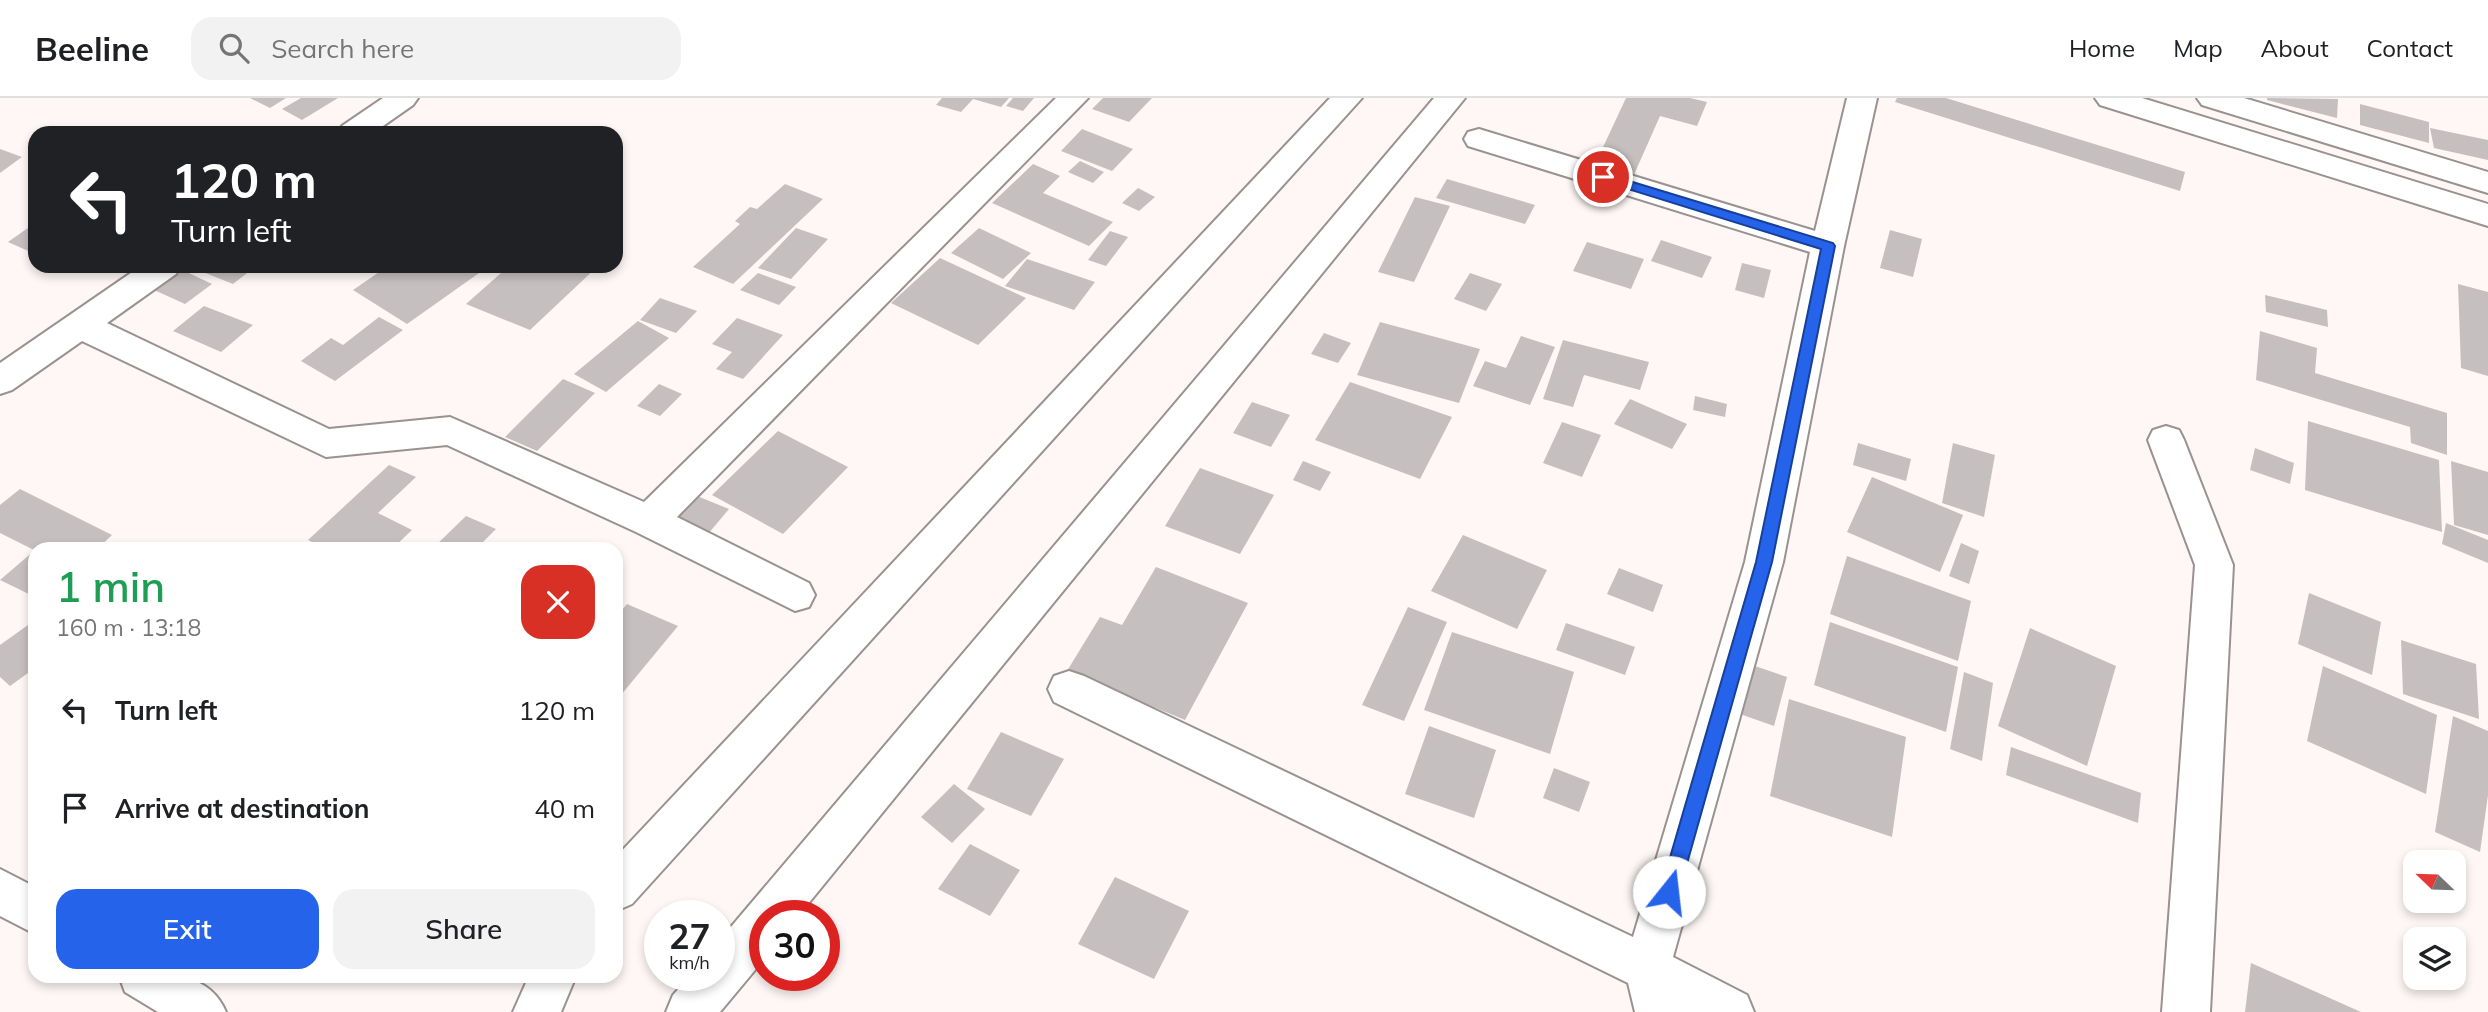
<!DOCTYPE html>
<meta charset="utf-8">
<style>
:root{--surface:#fff;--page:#f2f2f2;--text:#202124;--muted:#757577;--line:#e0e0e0;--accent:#2563eb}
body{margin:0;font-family:Mulish,sans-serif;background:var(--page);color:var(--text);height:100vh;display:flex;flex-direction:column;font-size:26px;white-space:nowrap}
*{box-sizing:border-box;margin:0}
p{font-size:23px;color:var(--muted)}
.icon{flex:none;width:38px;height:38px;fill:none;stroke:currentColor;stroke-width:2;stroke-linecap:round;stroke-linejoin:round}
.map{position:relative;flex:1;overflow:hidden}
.drawer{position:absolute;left:28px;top:444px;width:595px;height:441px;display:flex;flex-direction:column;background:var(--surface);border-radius:21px;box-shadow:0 4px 10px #0003}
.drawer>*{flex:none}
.banner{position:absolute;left:28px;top:28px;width:595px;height:147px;border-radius:21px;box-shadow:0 4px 10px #0003;background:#202124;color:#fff;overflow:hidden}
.needle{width:46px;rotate:293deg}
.buttons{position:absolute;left:2403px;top:752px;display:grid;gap:14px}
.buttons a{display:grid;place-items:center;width:63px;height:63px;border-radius:14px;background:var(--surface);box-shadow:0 4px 10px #0003;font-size:35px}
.speed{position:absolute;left:644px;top:802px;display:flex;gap:14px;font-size:35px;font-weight:700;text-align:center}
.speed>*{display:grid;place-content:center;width:91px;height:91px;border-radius:50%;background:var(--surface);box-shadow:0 4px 10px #0003;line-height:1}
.speed small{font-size:18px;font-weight:400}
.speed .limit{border:10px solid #d22;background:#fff;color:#111}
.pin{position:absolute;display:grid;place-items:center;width:60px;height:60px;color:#fff;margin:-30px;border:4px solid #fff;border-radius:50%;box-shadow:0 2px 7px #0007}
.me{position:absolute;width:77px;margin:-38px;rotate:16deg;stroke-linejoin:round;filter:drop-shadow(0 0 5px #0008)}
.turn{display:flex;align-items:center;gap:24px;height:147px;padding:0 28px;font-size:32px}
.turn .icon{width:91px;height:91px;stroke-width:2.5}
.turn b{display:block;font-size:49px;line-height:60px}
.round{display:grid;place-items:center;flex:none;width:74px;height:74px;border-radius:21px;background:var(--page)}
.headline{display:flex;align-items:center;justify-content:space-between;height:119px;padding:0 28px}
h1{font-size:42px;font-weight:600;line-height:52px;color:#1e9e55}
.button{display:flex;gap:14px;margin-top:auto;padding:14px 28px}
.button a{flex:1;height:80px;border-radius:21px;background:var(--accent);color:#fff;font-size:28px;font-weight:600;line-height:80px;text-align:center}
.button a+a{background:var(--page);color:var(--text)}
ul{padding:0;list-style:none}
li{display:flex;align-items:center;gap:21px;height:98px;padding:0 28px}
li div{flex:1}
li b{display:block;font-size:26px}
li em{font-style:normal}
header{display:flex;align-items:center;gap:42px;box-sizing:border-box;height:98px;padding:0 35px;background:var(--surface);border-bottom:2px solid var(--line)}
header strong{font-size:33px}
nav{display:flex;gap:38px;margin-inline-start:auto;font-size:24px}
.search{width:490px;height:63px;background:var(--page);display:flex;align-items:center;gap:18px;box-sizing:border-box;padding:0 24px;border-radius:21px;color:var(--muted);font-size:26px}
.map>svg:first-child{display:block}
.building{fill:#c6bfbf}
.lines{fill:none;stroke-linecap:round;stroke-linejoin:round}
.minor-casing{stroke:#999290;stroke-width:4}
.major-casing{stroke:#999290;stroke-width:4}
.minor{fill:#fff;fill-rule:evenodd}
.major{fill:#fff;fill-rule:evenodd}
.route{fill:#2563eb;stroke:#184099;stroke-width:2}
</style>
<header>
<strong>Beeline</strong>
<div class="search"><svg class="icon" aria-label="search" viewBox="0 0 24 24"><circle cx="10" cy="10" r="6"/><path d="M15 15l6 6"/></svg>Search here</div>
<nav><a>Home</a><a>Map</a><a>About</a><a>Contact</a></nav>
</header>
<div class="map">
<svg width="2488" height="914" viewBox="0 0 2488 914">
<rect width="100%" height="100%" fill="#fef7f5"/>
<g class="building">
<path d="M250,0H286L270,10Z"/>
<path d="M301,0H338L302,22L282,11Z"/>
<path d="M942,0H1009L1001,9L973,1L961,14L936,7Z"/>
<path d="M1013,0H1034L1023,13L1006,8Z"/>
<path d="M1103,0H1152L1129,24L1092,11Z"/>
<path d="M1626,0H1690L1707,4L1697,28L1660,18L1629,88L1590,77Z"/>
<path d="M1897,0H1946L2185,74L2180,93L1895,4Z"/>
<path d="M2267,0L2338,1L2337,20L2267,2Z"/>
<path d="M2360,6L2429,24V45L2360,27Z"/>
<path d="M2430,30L2488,42V62L2434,50Z"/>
<path d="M1082,31L1133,51L1112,73L1061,53Z"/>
<path d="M0,51L22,59L0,75Z"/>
<path d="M1080,63L1104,74L1093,85L1068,74Z"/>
<path d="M1033,66L1060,78L1043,95L1113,124L1089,148L992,105Z"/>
<path d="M1447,81L1535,107L1525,126L1436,100Z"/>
<path d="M785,86L823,101L733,186L693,169L740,126L735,123L750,109L757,111Z"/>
<path d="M1138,90L1155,99L1139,113L1122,105Z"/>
<path d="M1415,99L1450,108L1414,184L1378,174Z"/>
<path d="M35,125V156L8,144Z"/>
<path d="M796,130L828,141L791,181L758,170Z"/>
<path d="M979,130L1031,155L1003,181L951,155Z"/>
<path d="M1890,132L1922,141L1913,179L1880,170Z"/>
<path d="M1110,133L1128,139L1106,168L1088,162Z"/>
<path d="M1661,142L1712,159L1702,180L1651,163Z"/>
<path d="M1587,144L1644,161L1631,191L1573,173Z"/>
<path d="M940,160L1026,200L978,247L891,205Z"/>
<path d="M1027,161L1095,184L1074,212L1005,188Z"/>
<path d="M1742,165L1771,172L1764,200L1735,192Z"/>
<path d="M168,168H174L212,186L185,206L143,187Z"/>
<path d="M188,168H256L233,186Z"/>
<path d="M388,168H489L407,226L353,192Z"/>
<path d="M509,168H598L530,232L466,206Z"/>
<path d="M758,175L796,189L779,207L740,192Z"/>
<path d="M1470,175L1502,186L1486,213L1454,201Z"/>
<path d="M2458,186L2488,194V278L2461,270Z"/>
<path d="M2265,197L2327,212L2328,229L2266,214Z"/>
<path d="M660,200L697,213L676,235L640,222Z"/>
<path d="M204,208L253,227L221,254L173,233Z"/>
<path d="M379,219L403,232L335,283L301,263L331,240L343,247Z"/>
<path d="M737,220L783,237L743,281L716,271L732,254L712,246Z"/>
<path d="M638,223L669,240L606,294L574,276Z"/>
<path d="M1380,224L1480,251L1459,305L1357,277Z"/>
<path d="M2260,233L2317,250L2315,275L2447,315V357L2411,345L2410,329L2256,282Z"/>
<path d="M1324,235L1351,245L1338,265L1311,256Z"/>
<path d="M1521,238L1555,249L1530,307L1473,288L1485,263L1506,270Z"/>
<path d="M1563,242L1649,264L1640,292L1584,277L1573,309L1543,301Z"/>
<path d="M563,281L595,295L537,353L505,339Z"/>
<path d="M1350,284L1452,319L1420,381L1315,342Z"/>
<path d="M659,286L682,296L660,318L637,308Z"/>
<path d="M1695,298L1727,306L1725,319L1693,312Z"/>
<path d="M1630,301L1687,326L1672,351L1614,326Z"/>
<path d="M1252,304L1290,317L1271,349L1233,335Z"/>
<path d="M2308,323L2439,362L2442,434L2305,392Z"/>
<path d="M1562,324L1601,337L1582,379L1543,365Z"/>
<path d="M778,333L848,369L783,436L712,397Z"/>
<path d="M1858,345L1911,361L1906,383L1853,367Z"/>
<path d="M1953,345L1995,357L1984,419L1942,405Z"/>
<path d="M2255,350L2294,365L2290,386L2250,372Z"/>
<path d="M1303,363L1331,374L1320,393L1293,382Z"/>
<path d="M2451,363L2488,374V437L2454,427Z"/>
<path d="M389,367L416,379L378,415L412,432L391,452H328L308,442Z"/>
<path d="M1200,370L1274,397L1240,456L1165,428Z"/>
<path d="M1872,379L1963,417L1940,474L1847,434Z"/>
<path d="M20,391L112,437L96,452H34L0,435V407Z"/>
<path d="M697,398L729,411L708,436L676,423Z"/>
<path d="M466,418L496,431L475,452H431Z"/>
<path d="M2446,425L2488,442V465L2442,446Z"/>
<path d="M1463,437L1547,472L1517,531L1431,493Z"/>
<path d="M1961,445L1979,453L1969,486L1949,478Z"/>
<path d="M35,452V499L0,482Z"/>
<path d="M1847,458L1971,503L1958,563L1830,516Z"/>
<path d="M1156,469L1248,505L1185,622L1067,573L1100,519L1122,527Z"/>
<path d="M1619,470L1663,487L1653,514L1607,496Z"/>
<path d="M2309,495L2381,524L2372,577L2298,546Z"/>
<path d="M627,506L678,528L616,603V519Z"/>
<path d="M1408,509L1447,524L1404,623L1362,607Z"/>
<path d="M35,522V570L10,588L0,579V547Z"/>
<path d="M1830,524L1958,569L1946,634L1814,587Z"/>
<path d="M1566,525L1635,549L1625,577L1556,552Z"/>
<path d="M2030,530L2116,568L2087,668L1998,628Z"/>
<path d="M1452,534L1574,574L1550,656L1424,612Z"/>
<path d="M2401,542L2476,566L2479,621L2403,596Z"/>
<path d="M1755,568L1787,579L1774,628L1740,616Z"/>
<path d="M2323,568L2437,617L2426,696L2307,643Z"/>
<path d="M1964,574L1993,585L1982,663L1950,651Z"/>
<path d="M1789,601L1906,639L1892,739L1770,698Z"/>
<path d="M2453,618L2488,633V697L2480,754L2435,734Z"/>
<path d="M1429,628L1496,652L1474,720L1405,696Z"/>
<path d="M1001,634L1064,661L1031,718L967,691Z"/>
<path d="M2011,649L2141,695L2138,725L2006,677Z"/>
<path d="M1554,670L1590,684L1579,714L1543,700Z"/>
<path d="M954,686L985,711L952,745L921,719Z"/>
<path d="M970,746L1020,772L990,818L938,791Z"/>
<path d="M1115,779L1189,813L1154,881L1078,846Z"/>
<path d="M2251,865L2361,914H2245Z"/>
</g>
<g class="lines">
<g class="minor-casing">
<g id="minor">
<path d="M383,0H418L413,7L373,35H338L342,28Z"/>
<path d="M1056,0H1088L677,419L809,485L815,497L809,509L795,513L636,434L447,347L326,359L82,243L12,292L0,296V265L141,168H180L176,176L107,225L329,331L450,319L644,404Z"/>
<path d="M1330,0H1362L632,806L616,813V759Z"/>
<path d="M1434,0H1465L799,817H765V860L720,914H666L673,897L691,877H719V843Z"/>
<path d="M1847,0H1877L1844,148L1783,464L1673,859L1747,897L1754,914H1635L1628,885L1054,604L1048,591L1054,578L1069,573L1084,578L1633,839L1745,464L1810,154L1468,48L1464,41L1468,34L1479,31L1815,133Z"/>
<path d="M2166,328L2179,332L2184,342L2233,467L2210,914H2162L2195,467L2148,342L2153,332Z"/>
<path d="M0,771L35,789V836L0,818Z"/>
<path d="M119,878C160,878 207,869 226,914H158L125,894Z"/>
<path d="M529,878H576L561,914H513Z"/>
</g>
</g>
<g class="major-casing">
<g id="major">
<path d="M2095,0H2142L2488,106V128L2100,7Z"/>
<path d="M2197,0H2244L2488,74V95L2202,7Z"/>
</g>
</g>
<use href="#minor" class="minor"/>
<use href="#major" class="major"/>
</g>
<path class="route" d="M1603,75L1833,145L1835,148L1772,464L1679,794L1676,800L1669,803L1663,800L1660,794L1756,464L1821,151L1599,82L1597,79Z"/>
</svg>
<div class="buttons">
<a><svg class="needle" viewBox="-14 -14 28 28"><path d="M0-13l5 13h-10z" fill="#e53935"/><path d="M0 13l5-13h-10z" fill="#757577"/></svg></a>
<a><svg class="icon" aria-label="layers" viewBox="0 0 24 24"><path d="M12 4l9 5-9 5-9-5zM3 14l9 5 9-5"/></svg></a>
</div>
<div class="speed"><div>27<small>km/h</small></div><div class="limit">30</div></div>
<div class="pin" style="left:1603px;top:79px;background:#d93025"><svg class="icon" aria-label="arrive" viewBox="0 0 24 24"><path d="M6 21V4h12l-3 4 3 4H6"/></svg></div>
<svg class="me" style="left:1669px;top:794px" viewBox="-20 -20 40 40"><circle r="19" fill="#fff"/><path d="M0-13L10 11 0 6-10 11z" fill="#2563eb"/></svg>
<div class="banner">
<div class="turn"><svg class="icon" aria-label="left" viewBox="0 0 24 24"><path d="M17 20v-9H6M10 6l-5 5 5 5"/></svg><div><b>120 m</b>Turn left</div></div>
</div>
<section class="drawer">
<div class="headline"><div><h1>1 min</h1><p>160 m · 13:18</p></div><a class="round" style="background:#d93025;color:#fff"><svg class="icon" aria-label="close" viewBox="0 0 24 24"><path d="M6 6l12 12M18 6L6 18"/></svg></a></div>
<ul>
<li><svg class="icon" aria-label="left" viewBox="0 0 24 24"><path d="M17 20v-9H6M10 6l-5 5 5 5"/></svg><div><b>Turn left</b></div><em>120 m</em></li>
<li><svg class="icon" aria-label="arrive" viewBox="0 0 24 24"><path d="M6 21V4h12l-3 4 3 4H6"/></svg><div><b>Arrive at destination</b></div><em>40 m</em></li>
</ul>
<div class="button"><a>Exit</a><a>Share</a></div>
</section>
</div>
